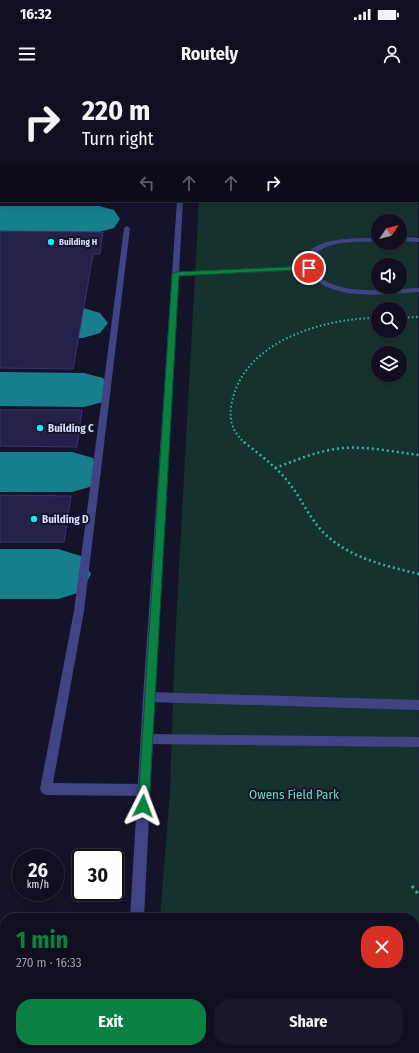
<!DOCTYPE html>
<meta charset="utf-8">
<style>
:root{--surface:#100e1f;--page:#191728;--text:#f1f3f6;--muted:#9c9ca4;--line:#302e3d;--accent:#0b8043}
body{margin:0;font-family:"Fira Sans Condensed",sans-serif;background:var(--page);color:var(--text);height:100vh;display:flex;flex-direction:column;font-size:15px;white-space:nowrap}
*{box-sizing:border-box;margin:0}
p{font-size:13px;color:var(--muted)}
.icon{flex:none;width:22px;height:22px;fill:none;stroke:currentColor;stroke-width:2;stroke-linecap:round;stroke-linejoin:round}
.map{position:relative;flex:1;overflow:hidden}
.side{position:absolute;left:0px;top:833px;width:419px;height:140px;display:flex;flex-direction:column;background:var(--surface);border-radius:16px 16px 0 0;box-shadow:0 2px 10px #0003,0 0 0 1px var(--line)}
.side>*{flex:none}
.banner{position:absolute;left:0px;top:0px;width:419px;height:122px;box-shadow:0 2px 10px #0003,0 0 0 1px var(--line);background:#100e1f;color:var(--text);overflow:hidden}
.needle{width:26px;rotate:55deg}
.controls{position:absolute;left:371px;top:134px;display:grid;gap:8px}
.controls a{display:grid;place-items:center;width:36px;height:36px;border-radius:50%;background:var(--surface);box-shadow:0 2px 10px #0003,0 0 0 1px var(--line);font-size:20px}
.speed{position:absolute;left:12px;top:769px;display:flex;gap:8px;font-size:20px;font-weight:700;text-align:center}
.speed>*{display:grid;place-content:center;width:52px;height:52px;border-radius:50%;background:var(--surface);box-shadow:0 2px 10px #0003,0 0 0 1px var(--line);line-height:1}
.speed small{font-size:10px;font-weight:400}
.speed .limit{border:2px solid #111;border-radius:6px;background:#fff;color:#111}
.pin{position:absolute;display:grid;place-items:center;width:34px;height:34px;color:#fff;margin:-17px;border:2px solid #fff;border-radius:50%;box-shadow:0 1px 4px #0007}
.me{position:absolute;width:44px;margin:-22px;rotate:3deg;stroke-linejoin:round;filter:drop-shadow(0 0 3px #0008)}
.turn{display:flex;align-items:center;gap:14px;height:84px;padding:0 16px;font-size:18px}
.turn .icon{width:52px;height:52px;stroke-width:2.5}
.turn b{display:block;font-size:28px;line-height:34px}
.lanes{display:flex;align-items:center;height:38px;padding:0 16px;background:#0003;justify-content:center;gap:20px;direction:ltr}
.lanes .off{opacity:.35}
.round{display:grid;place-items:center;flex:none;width:42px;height:42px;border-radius:16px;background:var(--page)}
.headline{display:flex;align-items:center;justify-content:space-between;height:68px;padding:0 16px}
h1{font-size:24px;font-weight:700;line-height:30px;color:var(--accent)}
.primary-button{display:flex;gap:8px;margin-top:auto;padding:8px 16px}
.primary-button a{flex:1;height:46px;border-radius:16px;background:var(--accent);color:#fff;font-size:16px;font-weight:700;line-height:46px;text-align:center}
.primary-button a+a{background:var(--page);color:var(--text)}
.status{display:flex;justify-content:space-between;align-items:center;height:28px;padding:0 20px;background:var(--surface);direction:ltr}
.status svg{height:11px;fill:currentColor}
header{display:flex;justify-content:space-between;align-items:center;height:52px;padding:0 16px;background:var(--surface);font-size:18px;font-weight:700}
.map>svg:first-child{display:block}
.green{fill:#16322f;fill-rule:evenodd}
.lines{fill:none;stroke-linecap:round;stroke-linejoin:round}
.taxiway{fill:#167e8c;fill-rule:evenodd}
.building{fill:#252048;stroke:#3b3473}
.path-far2{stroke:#3ab3a3;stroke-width:2;stroke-dasharray:1.5 2.5;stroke-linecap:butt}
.path-far1{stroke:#3ab3a3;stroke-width:2.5;stroke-dasharray:2 3;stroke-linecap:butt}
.path{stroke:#3ab3a3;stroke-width:3;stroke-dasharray:2.5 4;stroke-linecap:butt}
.service{fill:#414484;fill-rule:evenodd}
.minor{fill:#414484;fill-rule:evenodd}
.route{fill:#0b8043;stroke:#07532c}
.poi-dot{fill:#17e9ee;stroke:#151329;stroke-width:1.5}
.labels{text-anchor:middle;stroke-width:4;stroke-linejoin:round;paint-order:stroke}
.far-poi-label{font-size:9px;font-weight:bold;fill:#deddfc;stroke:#151329;text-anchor:start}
.poi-label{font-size:11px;font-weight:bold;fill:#deddfc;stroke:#151329;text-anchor:start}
.near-park-label{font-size:13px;fill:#6dd8b5;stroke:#151329}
</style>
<div class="status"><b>16:32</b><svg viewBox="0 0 49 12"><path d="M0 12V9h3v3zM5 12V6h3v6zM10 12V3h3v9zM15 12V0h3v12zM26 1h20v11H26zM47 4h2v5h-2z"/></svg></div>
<header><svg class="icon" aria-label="menu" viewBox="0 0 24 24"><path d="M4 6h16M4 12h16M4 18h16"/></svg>Routely<svg class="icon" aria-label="person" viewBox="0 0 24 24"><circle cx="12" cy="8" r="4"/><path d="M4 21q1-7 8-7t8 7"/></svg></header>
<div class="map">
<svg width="419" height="973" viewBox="0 0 419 973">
<rect width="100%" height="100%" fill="#151329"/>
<path class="green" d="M418,29L419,973H153V968H414V838H160L170,712L175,563L199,121H418ZM378,141H400V163H378ZM378,185H400V207H378ZM378,229H400V251H378ZM378,273H400V295H378Z"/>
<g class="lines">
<g class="taxiway">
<path d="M0,126H99L114,130L120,139L114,148L99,152H0Z"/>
<path d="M0,228H83L100,233L108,243L100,253L83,258H0Z"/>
<path d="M0,292L84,293L103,298L111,310L103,322L84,327L0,326Z"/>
<path d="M0,372H72L93,378L101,392L93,406L72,412H0Z"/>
<path d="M0,469H58L81,476L91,494L81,512L58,519H0Z"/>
</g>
</g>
<g class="building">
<path d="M0,151L103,152L100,174H93L73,289L0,288Z"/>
<path d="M0,330H82L77,367L0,366Z"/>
<path d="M0,415L71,416L64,462H0Z"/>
</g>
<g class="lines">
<g class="path-far2">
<path d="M400,238L419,237"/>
<path d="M245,363C232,352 228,338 232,322C244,261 324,238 378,238"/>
</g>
<g class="path-far1">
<path d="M244,362C260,375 277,387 289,403C302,419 309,438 324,453C349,478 386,486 419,494"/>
<path d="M275,388C297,380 319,370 343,368C368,366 394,372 419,375"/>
</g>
<g class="path">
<path d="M412,806L419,815"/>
<path d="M414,863L419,858"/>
</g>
<g class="service">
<path d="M127,146L130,148L84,531L53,703L144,704L148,706L150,710L148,714L144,716L46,715L42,713L40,709L74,531L124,148Z"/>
<path d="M400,157L419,158V162L400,161Z"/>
<path d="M378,158V162C358,162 324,159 312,179C313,183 313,188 315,191C333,218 391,209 419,208V212C386,214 328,223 307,190L176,196L172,194L176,192L306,186L305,179C306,177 308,173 310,171C323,157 361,158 378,158Z"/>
<path d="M149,612L419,620V630L149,622L145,620L143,617L145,614Z"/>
<path d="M147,654L419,657V667L147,664L143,663L141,659L143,655Z"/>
</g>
<g class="minor">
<path d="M385,0H391L392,1H386Z"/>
<rect x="418" y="23" width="1" height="4"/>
<rect x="0" y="34" width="1" height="4"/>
<path d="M177,121H183L155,617L144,838H130L143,617Z"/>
<rect x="123" y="968" width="14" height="5"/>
</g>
</g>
<path class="route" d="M309,186L313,188L312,189L179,196L149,726L147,730L143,731L139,730L138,726L172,194L176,192Z"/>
<g class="poi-dot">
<circle cx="51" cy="162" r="4"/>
<circle cx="40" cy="348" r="4"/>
<circle cx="34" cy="439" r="4"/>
</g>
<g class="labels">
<g class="far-poi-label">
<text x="59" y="165">Building H</text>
</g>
<g class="poi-label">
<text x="48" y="352">Building C</text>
<text x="42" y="443">Building D</text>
</g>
<g class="near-park-label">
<text x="294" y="719">Owens Field Park</text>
</g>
</g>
</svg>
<div class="controls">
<a><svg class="needle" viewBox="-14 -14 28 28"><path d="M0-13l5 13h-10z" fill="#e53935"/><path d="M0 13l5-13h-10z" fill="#9c9ca4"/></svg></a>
<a><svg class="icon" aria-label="sound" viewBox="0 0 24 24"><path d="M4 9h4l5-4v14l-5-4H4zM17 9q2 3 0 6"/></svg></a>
<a><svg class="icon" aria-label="search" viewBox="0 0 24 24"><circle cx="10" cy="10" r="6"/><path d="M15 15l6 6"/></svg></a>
<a><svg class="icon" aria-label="layers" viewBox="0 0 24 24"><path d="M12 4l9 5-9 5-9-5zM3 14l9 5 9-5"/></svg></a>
</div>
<div class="speed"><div>26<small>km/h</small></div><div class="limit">30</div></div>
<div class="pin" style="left:309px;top:188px;background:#d93025"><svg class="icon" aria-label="arrive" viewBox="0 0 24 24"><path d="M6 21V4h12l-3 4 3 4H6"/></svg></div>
<svg class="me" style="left:143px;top:726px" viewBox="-20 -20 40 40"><path d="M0-17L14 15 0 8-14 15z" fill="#0b8043" stroke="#fff" stroke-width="4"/></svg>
<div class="banner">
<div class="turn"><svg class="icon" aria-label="right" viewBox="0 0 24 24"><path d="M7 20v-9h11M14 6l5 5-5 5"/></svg><div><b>220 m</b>Turn right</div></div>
<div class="lanes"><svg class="icon off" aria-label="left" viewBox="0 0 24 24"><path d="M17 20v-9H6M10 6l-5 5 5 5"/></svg><svg class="icon off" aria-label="ahead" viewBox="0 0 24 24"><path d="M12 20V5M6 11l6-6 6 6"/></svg><svg class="icon off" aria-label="ahead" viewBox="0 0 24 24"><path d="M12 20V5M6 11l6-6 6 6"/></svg><svg class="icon" aria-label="right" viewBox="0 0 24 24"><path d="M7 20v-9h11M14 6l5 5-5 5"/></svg></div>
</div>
<section class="side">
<div class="headline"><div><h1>1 min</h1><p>270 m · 16:33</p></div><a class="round" style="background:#d93025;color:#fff"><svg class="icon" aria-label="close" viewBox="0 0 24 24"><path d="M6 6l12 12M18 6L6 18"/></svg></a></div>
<div class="primary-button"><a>Exit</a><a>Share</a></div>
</section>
</div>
